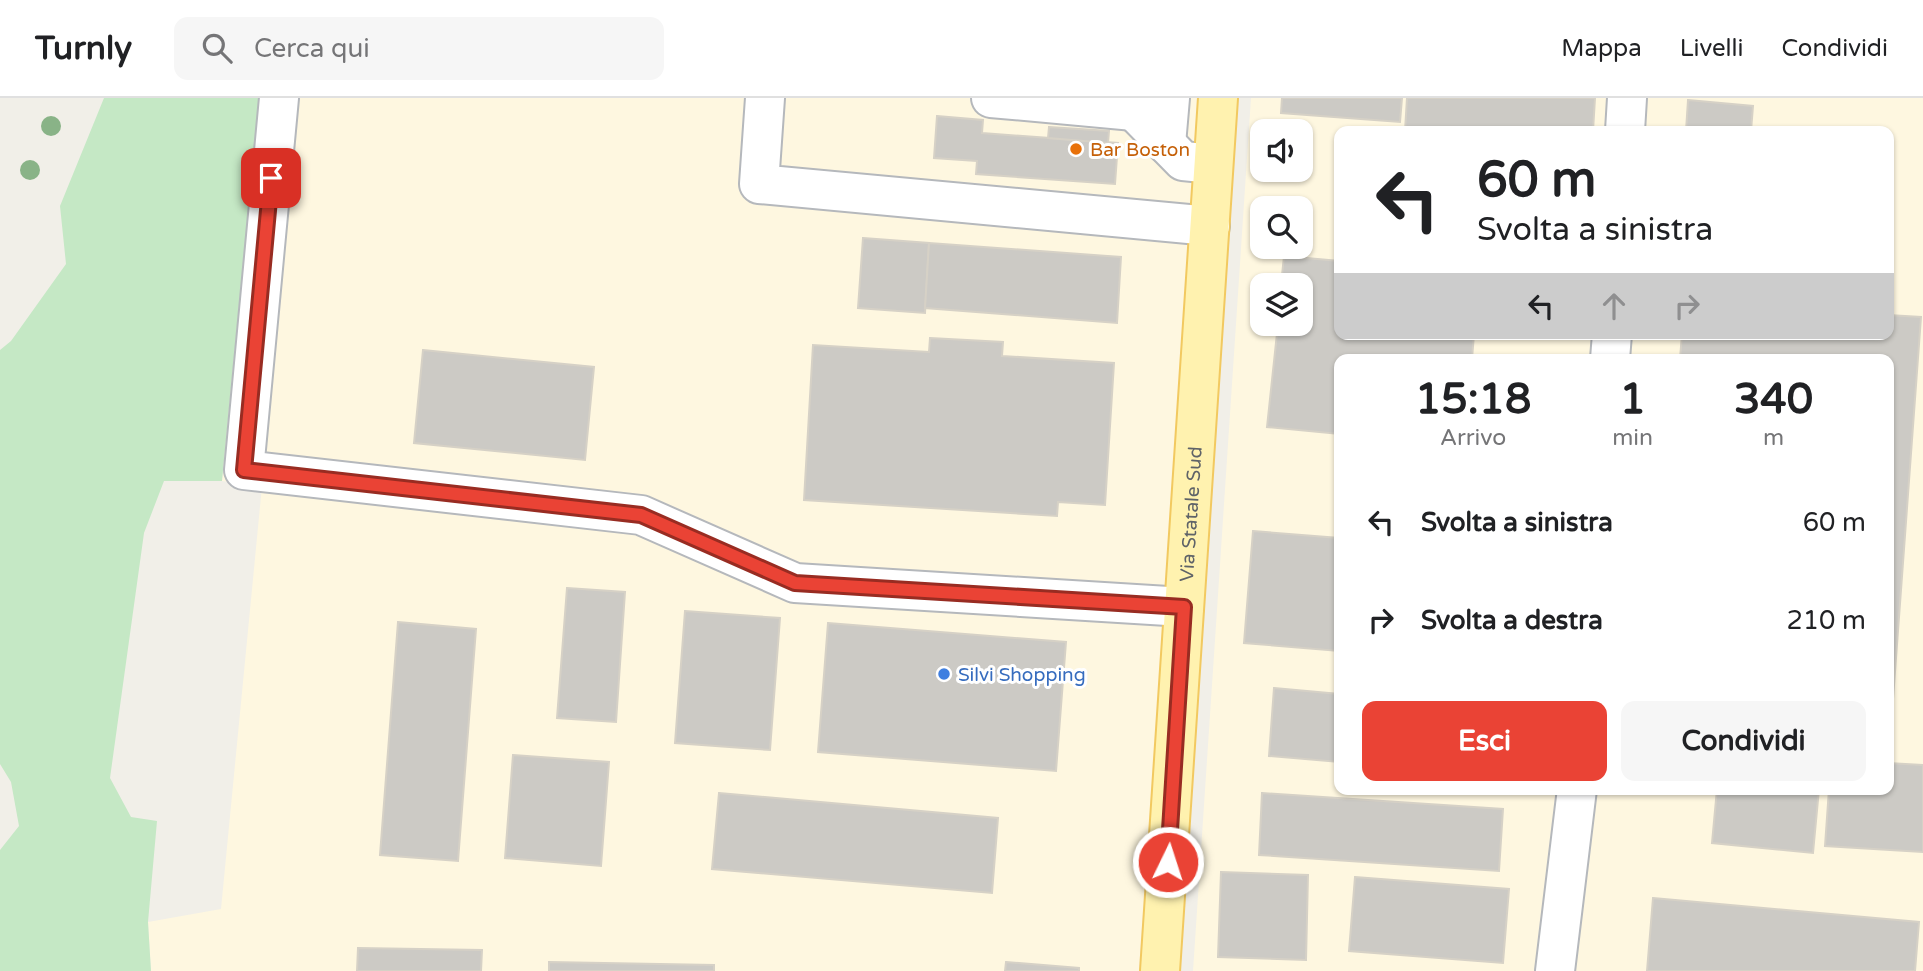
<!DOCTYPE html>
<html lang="it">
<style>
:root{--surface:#fff;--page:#f6f6f6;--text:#202124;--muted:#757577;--line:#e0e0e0;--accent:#ea4335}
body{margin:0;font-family:"Varela Round",sans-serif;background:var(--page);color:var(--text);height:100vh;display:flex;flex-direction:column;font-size:26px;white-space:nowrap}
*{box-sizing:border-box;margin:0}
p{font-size:23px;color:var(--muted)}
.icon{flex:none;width:38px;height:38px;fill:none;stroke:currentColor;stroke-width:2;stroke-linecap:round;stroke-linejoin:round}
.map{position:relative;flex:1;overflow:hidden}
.sheet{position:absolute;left:1334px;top:256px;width:560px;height:441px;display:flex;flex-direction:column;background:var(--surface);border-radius:14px;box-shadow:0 2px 5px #0004}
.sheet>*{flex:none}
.hud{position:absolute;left:1334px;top:28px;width:560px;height:214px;border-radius:14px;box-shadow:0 2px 5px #0004;background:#fff;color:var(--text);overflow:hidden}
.buttons{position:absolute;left:1250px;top:21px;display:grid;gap:14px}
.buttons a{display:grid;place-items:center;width:63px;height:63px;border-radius:14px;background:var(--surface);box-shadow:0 2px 5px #0004;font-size:35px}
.pin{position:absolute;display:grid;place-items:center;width:60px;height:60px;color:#fff;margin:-30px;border-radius:14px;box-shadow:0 4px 10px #0006}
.me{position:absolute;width:77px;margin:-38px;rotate:4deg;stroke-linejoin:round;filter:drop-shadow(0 0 5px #0008)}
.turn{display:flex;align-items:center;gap:24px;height:147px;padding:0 28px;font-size:32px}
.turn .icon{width:91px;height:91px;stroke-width:2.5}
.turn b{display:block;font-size:49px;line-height:60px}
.lanes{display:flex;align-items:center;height:66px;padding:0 28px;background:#0003;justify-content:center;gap:35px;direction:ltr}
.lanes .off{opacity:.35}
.eta{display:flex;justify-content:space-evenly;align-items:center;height:119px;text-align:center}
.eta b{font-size:42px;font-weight:700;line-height:49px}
.action{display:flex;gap:14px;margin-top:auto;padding:14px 28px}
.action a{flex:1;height:80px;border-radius:14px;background:var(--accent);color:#fff;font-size:28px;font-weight:700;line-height:80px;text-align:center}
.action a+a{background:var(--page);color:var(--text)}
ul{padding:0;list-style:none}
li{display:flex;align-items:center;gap:21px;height:98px;padding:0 28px}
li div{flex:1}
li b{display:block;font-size:26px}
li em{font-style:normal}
header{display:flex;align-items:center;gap:42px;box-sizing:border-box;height:98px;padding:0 35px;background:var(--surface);border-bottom:2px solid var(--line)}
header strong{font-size:33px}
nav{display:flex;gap:38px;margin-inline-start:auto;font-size:24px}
.search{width:490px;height:63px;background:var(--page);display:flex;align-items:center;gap:18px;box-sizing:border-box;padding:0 24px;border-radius:14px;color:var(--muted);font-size:26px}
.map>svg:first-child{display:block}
.commercial{fill:#fef7e0;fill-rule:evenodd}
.green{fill:#c5e8c5}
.building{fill:#cccac5;stroke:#d6d1c6;stroke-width:2}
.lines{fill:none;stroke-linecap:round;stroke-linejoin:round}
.minor-casing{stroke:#b5b8bc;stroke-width:42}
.major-casing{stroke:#f2c960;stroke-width:42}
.minor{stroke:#fff;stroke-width:38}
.major{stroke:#fff2af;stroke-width:38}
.tree{fill:#89b387}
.route-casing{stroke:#982c22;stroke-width:18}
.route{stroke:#ea4335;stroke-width:12}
.food-dot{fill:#e8710a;stroke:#fff;stroke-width:2.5}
.shop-dot{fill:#3f7fe0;stroke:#fff;stroke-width:2.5}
.labels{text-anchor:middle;stroke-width:6;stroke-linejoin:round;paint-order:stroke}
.food-label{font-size:19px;fill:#c56008;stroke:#fff;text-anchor:start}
.street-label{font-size:19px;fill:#5f6368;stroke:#fff}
.shop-label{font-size:19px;fill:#366cbe;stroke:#fff;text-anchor:start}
</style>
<header>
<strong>Turnly</strong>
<div class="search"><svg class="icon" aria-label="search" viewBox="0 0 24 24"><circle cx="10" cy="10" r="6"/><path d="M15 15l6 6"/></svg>Cerca qui</div>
<nav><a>Mappa</a><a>Livelli</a><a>Condividi</a></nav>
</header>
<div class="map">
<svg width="1923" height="873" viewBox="0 0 1923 873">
<rect width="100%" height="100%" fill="#f1efe8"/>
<g class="commercial">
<path d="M259,0H1199L1139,873H151L148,824L221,811L262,388L222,383Z"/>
<path d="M1251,0H1923V873H1193ZM1262,33H1300V72H1262ZM1339,33H1888V236H1339ZM1262,110H1300V149H1262ZM1262,187H1300V226H1262ZM1339,261H1888V691H1339Z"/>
</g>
<path class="green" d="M104,0H259L222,383H164L144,435L110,680L131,719L157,723L148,824L151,873H0V752L19,728L11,684L0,666V252L11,243L66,166L60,108Z"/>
<g class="building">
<path d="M1282,0H1402L1400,24L1281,15Z"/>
<path d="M1407,0H1595L1593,33H1405Z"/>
<path d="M1688,2L1753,8L1751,33H1686Z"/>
<path d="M937,18L983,22L982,35L1118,45L1115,86L976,76L977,63L934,60Z"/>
<path d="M1049,29L1109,33L1108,45L1048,40Z"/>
<path d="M863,140L929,145L925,215L858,210Z"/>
<path d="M929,145L1121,159L1117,225L925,210Z"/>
<path d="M1284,158L1339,163V236H1474L1472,261H1339V336L1267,329L1278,226H1300V187H1281Z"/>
<path d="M1888,217L1921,219L1893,601L1888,600V261H1680L1682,236H1888Z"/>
<path d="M930,240L1003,244L1002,258L1114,265L1105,407L1058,404L1057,418L804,402L813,247L929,254Z"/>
<path d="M423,252L594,269L585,362L414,345Z"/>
<path d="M1253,433L1339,440V553L1244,545Z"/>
<path d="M567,490L625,494L616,624L557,620Z"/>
<path d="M685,513L780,520L770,652L675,645Z"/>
<path d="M398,524L476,531L458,763L380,757Z"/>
<path d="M828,525L1066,544L1056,673L818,654Z"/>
<path d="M1274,590L1339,596V664L1269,658Z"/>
<path d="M513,657L609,664L601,768L505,760Z"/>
<path d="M1888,665L1923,667V754L1825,748L1829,691H1888Z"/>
<path d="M1717,691H1819L1813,755L1712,745Z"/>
<path d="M719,695L998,720L992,795L712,771Z"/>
<path d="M1262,695L1503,711L1499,773L1259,757Z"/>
<path d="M1221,774L1308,777L1306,862L1218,859Z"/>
<path d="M1355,779L1509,791L1503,865L1349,853Z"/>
<path d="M1653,800L1919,824L1915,873H1647Z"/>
<path d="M358,850L482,852L481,873H357Z"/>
<path d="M549,864L714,867V873H549Z"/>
<path d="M1006,864L1079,870V873H1005Z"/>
</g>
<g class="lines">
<g class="minor-casing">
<g id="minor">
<path d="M279,0L244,372L641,417L795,485L1184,509"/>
<path d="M765,0L759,86L1210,128"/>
<path d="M991,0L1134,13"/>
<path d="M1135,6L1134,13L1183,63L1213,66"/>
<path d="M1625,33L1627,0"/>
<path d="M1166,46L1170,0"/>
<path d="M1610,261L1612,236"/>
<path d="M1555,873L1577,691"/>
</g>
</g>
<g class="major-casing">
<g id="major">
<path id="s1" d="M1160,873L1218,0"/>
</g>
</g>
<use href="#minor" class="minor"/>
<use href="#major" class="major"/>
</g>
<g class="tree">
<circle cx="51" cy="28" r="10"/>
<circle cx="30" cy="72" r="10"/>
</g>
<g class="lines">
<g class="route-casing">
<path id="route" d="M271,80L244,372L641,417L795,485L1184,509L1168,764"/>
</g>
<use href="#route" class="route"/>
</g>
<circle class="food-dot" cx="1076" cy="51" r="7"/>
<circle class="shop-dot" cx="944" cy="576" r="7"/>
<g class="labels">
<g class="food-label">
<text x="1090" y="58">Bar Boston</text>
</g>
<g class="street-label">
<text dy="7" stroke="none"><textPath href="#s1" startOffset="458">Via Statale Sud</textPath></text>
</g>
<g class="shop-label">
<text x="958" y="583">Silvi Shopping</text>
</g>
</g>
</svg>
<div class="buttons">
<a><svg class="icon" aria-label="sound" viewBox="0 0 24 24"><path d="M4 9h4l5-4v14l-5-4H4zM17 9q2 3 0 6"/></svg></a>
<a><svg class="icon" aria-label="search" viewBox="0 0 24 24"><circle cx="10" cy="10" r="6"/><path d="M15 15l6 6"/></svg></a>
<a><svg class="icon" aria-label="layers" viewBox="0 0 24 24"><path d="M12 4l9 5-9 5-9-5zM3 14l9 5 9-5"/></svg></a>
</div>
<div class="pin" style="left:271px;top:80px;background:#d93025"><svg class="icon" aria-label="arrive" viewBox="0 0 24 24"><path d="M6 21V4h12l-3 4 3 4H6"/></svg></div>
<svg class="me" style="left:1168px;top:764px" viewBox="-20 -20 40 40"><circle r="17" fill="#ea4335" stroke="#fff" stroke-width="3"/><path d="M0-11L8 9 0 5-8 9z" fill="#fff"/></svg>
<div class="hud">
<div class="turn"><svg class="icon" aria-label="left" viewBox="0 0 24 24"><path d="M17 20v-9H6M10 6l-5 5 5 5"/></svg><div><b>60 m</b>Svolta a sinistra</div></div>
<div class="lanes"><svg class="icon" aria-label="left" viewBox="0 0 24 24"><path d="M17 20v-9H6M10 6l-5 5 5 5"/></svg><svg class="icon off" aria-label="ahead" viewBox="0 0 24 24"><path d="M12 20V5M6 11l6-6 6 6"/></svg><svg class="icon off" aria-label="right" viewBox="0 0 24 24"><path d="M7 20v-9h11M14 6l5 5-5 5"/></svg></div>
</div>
<section class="sheet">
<div class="eta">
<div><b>15:18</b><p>Arrivo</p></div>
<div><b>1</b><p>min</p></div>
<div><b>340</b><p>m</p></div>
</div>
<ul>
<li><svg class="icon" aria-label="left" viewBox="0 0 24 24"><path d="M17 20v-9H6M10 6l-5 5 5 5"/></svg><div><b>Svolta a sinistra</b></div><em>60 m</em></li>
<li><svg class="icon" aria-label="right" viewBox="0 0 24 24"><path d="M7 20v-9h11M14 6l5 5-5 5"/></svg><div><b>Svolta a destra</b></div><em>210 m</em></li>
</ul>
<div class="action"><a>Esci</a><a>Condividi</a></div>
</section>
</div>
